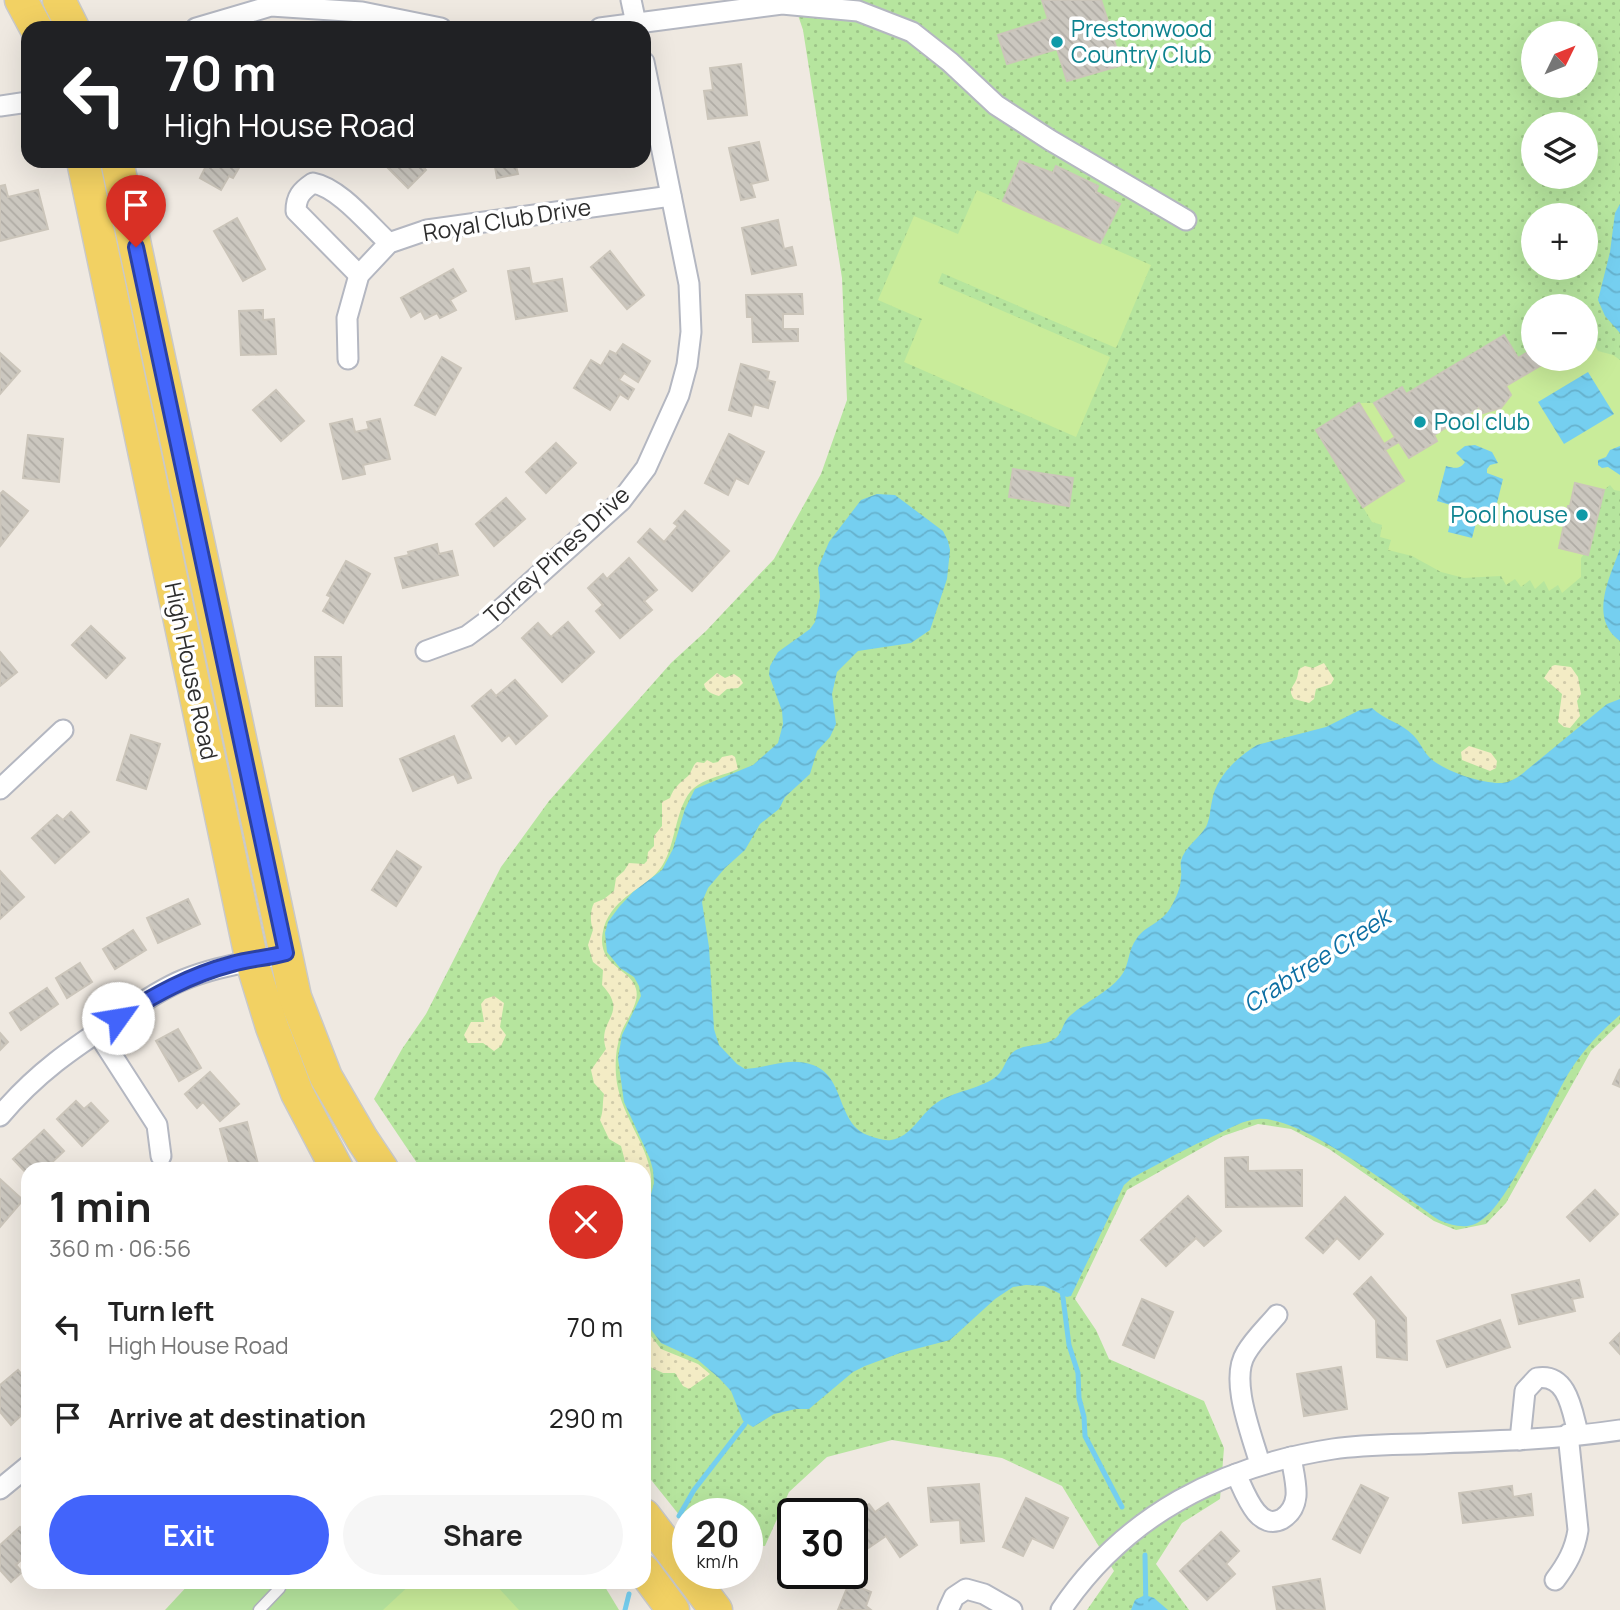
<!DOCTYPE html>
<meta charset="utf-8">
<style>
:root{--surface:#fff;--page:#f6f6f6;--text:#222;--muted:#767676;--accent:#4264fb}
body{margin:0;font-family:Manrope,sans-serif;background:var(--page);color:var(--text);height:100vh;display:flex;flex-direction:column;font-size:26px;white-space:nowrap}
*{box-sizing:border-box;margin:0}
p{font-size:23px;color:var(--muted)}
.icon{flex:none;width:38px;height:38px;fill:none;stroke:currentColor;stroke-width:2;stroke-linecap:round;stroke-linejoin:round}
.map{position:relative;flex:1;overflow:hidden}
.panel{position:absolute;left:21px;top:1162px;width:630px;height:427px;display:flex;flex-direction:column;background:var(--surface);border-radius:21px;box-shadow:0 7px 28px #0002}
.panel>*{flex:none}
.top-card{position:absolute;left:21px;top:21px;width:630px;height:147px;border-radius:21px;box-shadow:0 7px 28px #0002;background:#202124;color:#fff;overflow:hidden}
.needle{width:46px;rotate:47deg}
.buttons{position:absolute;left:1521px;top:21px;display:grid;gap:14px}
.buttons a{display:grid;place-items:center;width:77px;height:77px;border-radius:50%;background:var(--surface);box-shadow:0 7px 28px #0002;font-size:35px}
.speed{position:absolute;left:672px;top:1498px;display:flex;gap:14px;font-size:35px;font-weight:700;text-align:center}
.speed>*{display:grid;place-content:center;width:91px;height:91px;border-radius:50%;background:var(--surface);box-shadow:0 7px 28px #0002;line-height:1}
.speed small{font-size:18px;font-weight:400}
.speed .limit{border:4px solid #111;border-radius:10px;background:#fff;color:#111}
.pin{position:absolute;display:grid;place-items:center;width:60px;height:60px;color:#fff;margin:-72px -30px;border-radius:50% 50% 50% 0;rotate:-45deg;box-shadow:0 0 7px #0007}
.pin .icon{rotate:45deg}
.me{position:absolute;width:77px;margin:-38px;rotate:58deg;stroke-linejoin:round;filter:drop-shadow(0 0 5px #0008)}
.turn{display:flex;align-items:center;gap:24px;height:147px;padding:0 28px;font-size:32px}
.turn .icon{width:91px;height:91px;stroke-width:2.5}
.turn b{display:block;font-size:49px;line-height:60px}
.round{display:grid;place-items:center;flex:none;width:74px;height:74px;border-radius:37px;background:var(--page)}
.overview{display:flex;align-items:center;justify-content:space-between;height:119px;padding:0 28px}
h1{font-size:42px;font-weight:700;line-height:52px}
.action{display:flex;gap:14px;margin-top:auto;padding:14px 28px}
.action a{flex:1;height:80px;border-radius:42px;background:var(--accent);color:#fff;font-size:28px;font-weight:700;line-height:80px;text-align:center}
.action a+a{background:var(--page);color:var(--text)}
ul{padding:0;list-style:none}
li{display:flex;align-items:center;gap:21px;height:91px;padding:0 28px}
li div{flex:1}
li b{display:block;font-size:26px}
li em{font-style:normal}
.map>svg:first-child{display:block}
.grass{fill:url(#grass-dots);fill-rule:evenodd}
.sand{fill:url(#sand-dots)}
.park{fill:#b6e59e}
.pitch{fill:#c9ec9a}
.water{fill:url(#water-waves)}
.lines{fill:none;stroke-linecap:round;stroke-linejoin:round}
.stream{stroke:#75cff0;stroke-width:5}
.building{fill:url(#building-back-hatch);stroke:#cbc5ba;stroke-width:2}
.service-casing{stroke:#b4b7c1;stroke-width:13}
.minor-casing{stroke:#b4b7c1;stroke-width:23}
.primary-casing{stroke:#c9c9c9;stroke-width:35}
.service{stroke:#fff;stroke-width:10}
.minor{stroke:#fff;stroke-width:19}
.primary{stroke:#f2d163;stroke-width:32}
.route-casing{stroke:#2b41a3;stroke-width:18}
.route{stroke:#4264fb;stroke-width:12}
.culture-dot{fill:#0f9aa8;stroke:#fff;stroke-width:2.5}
.labels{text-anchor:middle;stroke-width:7;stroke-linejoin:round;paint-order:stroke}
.culture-label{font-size:23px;fill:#0d838f;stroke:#fff;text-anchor:start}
.street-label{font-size:23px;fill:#2e2e2e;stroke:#fff}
.water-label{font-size:24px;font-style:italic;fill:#0d6fa3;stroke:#fff}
</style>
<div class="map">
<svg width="1620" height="1610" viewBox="0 0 1620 1610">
<defs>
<pattern id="grass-dots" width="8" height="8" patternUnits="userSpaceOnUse" patternTransform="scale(1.75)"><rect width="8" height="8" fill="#b6e59e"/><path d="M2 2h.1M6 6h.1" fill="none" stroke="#9dc588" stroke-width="1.8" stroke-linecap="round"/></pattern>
<pattern id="sand-dots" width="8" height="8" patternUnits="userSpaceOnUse" patternTransform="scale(1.75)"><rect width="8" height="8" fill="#f3ecc5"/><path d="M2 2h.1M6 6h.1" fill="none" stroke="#d1cbaa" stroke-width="1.8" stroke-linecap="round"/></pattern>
<pattern id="water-waves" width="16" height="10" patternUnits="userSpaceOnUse" patternTransform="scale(1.75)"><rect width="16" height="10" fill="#75cff0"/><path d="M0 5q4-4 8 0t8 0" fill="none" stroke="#66b2ce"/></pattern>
<pattern id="building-back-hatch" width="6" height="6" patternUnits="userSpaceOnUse" patternTransform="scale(1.75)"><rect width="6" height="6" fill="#cbc7bf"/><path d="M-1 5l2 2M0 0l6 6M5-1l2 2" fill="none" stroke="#afaba4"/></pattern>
</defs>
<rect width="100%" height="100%" fill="#efe9e1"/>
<path class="grass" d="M793,0H1620V1023L1591,1051L1506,1203L1486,1224L1456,1230L1434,1221L1329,1149L1291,1129L1258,1124L1223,1136L1127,1190L1075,1299L1096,1330L1109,1359L1204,1401L1224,1448L1220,1499L1182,1523L1156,1564L1189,1610H1087L1114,1571L1062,1486L1002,1458L892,1440L827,1457L789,1492L765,1546L747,1544V1514H688V1526L644,1471V1169H421L374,1099L402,1049L426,1014L501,867L549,801L586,759L671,663L706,631L774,559L821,474L847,400L842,278L803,30ZM1533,33H1586V86H1533ZM1533,124H1586V177H1533ZM1533,215H1586V268H1533ZM1533,306H1586V359H1533Z"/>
<g class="sand">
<path d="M1324,663L1334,679L1331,684L1316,689L1314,699L1309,703L1294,699C1287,689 1294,687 1297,678C1298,675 1298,672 1299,669L1305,666L1313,668Z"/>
<path d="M1555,665L1571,667L1578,677L1581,694L1577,701L1580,716L1570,728L1564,727L1558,722L1562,694L1544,678L1552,666Z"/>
<path d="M717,673L725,678L734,674L740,678L743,683L738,688L727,689L719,696C712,694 705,691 704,684Z"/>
<path d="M1469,746L1491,753L1497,761L1496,768L1490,771L1462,760L1461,752Z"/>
<path d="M732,755L735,757L738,769C725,775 710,777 698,785C675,799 677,844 662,866C647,889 614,895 604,927C593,967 631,967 636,989C640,1003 626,1020 621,1033C616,1047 615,1061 616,1075C619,1114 646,1140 651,1175C652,1187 647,1200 644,1212V1169H627L621,1146L609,1139L600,1120C604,1110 602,1104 604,1094L594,1083L591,1070L606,1049C596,1019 630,1015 602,985L603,970L593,962L588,945L593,930C590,922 590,911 594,903L604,899L614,891L616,878L624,871L629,863L644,864L647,861L648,852L654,846V836L662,826V802L670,798C674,787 679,784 688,776C692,772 692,766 697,762L704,763L707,760L713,763L718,762L722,757Z"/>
<path d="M494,996L504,1003L500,1027L506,1035L501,1046L494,1051L483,1043H468L464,1035L471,1022H484L481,1004L485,999Z"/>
<path d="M644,1327L661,1349L698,1364L710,1374L689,1389L683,1386L675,1373H663L648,1366L644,1348Z"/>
</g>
<path class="park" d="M191,1582H602L619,1610H165Z"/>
<g class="pitch">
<path d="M977,190L1151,265L1116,348L942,273L938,283L1110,357L1076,437L904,362L922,319L878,300L914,216L958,234Z"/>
<path d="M1586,331L1598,351L1613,355L1620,360V491L1614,490L1610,485L1604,490L1588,555L1584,554L1581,558V577L1562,593L1558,585L1549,591L1544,581L1535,589L1530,580L1521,587L1515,579L1506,585L1501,576L1464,578L1441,572L1412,556L1388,550L1391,540L1380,537L1382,525L1372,522L1316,430L1359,403H1374L1402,387L1407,394L1483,348L1518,358L1533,349V359H1586Z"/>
<path d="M413,1582H493L519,1610H383Z"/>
</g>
<g class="water">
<path d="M1620,204V333L1605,316L1598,300L1610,252L1615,213Z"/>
<path d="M1588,372L1614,414L1564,444L1538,402Z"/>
<path d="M1475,445L1492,452L1498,463L1490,465L1487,469V473L1503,479L1494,515L1479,512L1472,538L1448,532L1454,506L1437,501L1446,466C1454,468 1460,470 1465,462L1456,453L1465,446Z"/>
<path d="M1620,446V475L1608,467L1602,468L1598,465V460L1606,457L1610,450Z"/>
<path d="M877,494L895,495L943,531L948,541L950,550L947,579L930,630L911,643L858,651L837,672L832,694L836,724L830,737L817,751L810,774L785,797L779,809L760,824L745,850L725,868L708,888L702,902L709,947L714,1029L719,1045L737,1064L745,1069C768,1068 789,1056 813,1065C846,1077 836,1125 870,1136C877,1138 883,1141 891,1140C911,1137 920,1115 935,1104C952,1091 983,1089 998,1075C1004,1069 1006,1059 1012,1053C1024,1042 1045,1048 1057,1037C1063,1031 1063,1021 1071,1015C1086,1001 1108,993 1121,976C1130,965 1127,951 1137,938C1146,925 1161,924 1171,907C1176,898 1181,887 1181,877C1182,872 1180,866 1181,861C1184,848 1199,838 1206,827C1210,819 1210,810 1212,801C1216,777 1236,758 1257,745L1326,727L1360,710L1372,708C1384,720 1402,723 1413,735C1420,742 1423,751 1430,758C1444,771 1482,784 1502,783C1510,782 1515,779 1522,774L1607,704L1620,699V1015C1601,1031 1584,1049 1570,1071C1550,1102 1508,1211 1475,1224C1463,1229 1451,1225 1439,1220C1401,1194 1302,1115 1258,1119C1244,1120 1230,1128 1218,1134C1188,1147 1160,1163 1132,1178L1124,1185L1071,1296L1067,1297L1044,1286L1026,1285L1013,1287L995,1299L950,1340L900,1353L865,1366L853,1372L809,1409H796L774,1414L753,1427L743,1421L731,1391L719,1378L698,1360L661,1343L644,1320V1220L654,1183L653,1170L650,1159L624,1102L618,1058L622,1035L641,996L639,986L634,977L620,968L607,952L605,933L608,922L619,907L633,892L662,870L673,849L685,809L695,789L753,765L778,743L783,724L782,711L769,675L770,666L778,652L810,629L815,622L820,597L818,568L829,542L861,500Z"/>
<path d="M1620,549V641C1589,618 1609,579 1620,549Z"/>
<path d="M1145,1595L1154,1598L1168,1610H1131L1135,1600Z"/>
</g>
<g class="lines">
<g class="stream">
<path d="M1062,1290L1069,1345L1078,1373L1079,1398L1084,1417L1085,1436L1122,1507"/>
<path d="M679,1516L694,1490L745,1424"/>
<path d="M1145,1555L1146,1610"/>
<path d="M625,1610L629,1594"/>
</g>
</g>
<g class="building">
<path d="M1042,0H1101L1122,65L1067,81L1057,49L1007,64L998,35L1048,19Z"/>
<path d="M741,64L747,115L708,119L704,91L713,90L710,68Z"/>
<path d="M759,142L768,180L751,184L755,197L741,200L729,148Z"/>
<path d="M201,161H236L235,163L240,166L233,178L229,176L221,190L200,178L207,164Z"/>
<path d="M392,161H424L421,164L426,170L408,188L386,166Z"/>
<path d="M494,161H541L516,166L518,174L497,178Z"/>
<path d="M1020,161L1053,173L1056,166L1098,186L1096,192L1120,204L1100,243L1003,201Z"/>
<path d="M5,185L8,197L38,190L48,229L0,241V186Z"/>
<path d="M237,218L265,269L243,281L214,231Z"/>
<path d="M778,220L784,249L792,247L796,265L752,274L742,228Z"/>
<path d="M610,251L644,295L627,309L591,267Z"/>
<path d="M529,268L532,284L562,279L567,311L516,319L508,271Z"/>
<path d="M453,269L466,291L450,300L456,310L440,318L437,313L425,319L421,311L411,317L401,298Z"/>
<path d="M802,294L803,314H783V329H798V341L753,342L752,317H747L746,295Z"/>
<path d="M263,310V320L274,319L276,354L241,355L239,311Z"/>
<path d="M1504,335L1518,358L1533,349V359H1542L1545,363L1506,386L1511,395L1501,408L1483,413L1479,407L1434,435L1437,441L1409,458L1399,442L1385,450L1404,481L1363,507L1316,430L1359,403L1384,444L1395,437L1374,403L1402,387L1406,394Z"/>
<path d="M623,344L650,361L638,382L624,373L619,380L634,389L628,399L620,394L610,410L574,388L591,360L601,366L610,351L616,354Z"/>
<path d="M0,353L20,371L0,394Z"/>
<path d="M442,357L461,368L435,415L415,405Z"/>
<path d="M741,364L769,372L767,380L775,382L768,408L754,404L751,416L729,410Z"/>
<path d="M276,390L304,421L281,441L253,410Z"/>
<path d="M352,419L355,432L369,429L367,422L380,419L390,459L363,465L365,474L343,479L330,424Z"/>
<path d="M729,434L764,452L748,484L736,478L728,495L705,483Z"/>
<path d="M28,435L63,439L59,482L23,478Z"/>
<path d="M556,443L576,463L546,493L526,472Z"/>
<path d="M1013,469L1073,478L1069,506L1009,497Z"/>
<path d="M1575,483L1604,490L1588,555L1559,548L1568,506H1570Z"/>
<path d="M3,491L28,511L1,545L0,494Z"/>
<path d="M506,498L525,519L494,546L476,524Z"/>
<path d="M685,511L729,551L692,591L638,542L650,529L664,542L678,526L674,523Z"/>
<path d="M437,544L439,554L452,551L458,575L403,588L395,558L409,555L408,552Z"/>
<path d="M629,558L657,590L644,601L652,610L620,638L596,611L603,605L588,588L603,574L607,579Z"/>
<path d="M346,561L370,574L343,623L323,611L331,597L327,595Z"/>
<path d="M568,622L594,652L562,682L522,638L538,623L551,637Z"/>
<path d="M91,626L125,658L106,678L72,645Z"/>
<path d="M0,652L17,672L0,686Z"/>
<path d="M315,657H341L342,706H316Z"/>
<path d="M515,680L547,716L516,744L509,735L502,741L472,706L491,690L496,696Z"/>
<path d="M131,735L160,744L146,789L117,780Z"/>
<path d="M454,736L471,778L458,783L454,774L413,791L400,759Z"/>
<path d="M71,812L89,832L55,863L32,838L57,815L63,820Z"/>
<path d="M397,851L421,867L396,906L372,890Z"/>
<path d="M0,871L24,897L0,919Z"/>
<path d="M188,899L200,924L158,943L147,918Z"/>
<path d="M133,930L146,950L115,969L103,949Z"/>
<path d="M80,963L92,982L67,998L56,978Z"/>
<path d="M47,988L58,1004L21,1030L10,1013Z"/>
<path d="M178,1029L201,1068L179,1081L156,1041Z"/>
<path d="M0,1033L8,1042L0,1050Z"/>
<path d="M1620,1069V1087L1613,1084Z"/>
<path d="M210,1072L239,1104L220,1121L203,1102L197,1108L185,1094Z"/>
<path d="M76,1101L84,1109L91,1103L108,1121L82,1146L57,1119Z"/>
<path d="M247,1122L259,1168L231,1169L220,1129Z"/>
<path d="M44,1130L64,1151L45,1169H28V1175L13,1159Z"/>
<path d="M1248,1157V1171L1302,1170V1206L1226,1207L1225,1158Z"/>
<path d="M0,1179L23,1200L0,1227Z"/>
<path d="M1595,1190L1618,1214L1590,1241L1567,1217Z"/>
<path d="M1188,1196L1221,1231L1204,1246L1196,1238L1166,1266L1141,1240Z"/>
<path d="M1345,1197L1383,1234L1359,1259L1337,1238L1323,1253L1306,1238Z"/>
<path d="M1371,1277L1406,1318L1407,1360L1377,1357L1376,1320L1354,1294Z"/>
<path d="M1579,1280L1583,1297L1572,1299L1575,1311L1519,1324L1512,1295Z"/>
<path d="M1142,1299L1173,1312L1154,1358L1123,1345Z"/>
<path d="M1500,1320L1510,1347L1447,1367L1437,1341Z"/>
<path d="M1620,1333V1354L1610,1343Z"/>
<path d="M1341,1367L1347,1409L1304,1416L1297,1374Z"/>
<path d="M18,1370L28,1382V1409L11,1425L0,1412V1385Z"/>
<path d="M979,1484L984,1541L961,1543L960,1520L931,1522L928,1488Z"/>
<path d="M1361,1485L1388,1498L1360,1553L1333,1539Z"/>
<path d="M1512,1486L1513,1497L1531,1494L1533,1515L1463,1523L1459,1493Z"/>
<path d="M1026,1498L1068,1518L1053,1548L1032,1538L1023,1556L1003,1547Z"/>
<path d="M888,1503L917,1545L900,1557L886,1536L852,1559V1515L869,1504L875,1512Z"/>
<path d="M20,1527L28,1535V1553L16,1565L22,1572L11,1582L0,1570V1545Z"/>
<path d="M1221,1532L1239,1551L1226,1564L1235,1574L1207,1600L1180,1571Z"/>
<path d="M1320,1579L1325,1610H1277L1273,1587Z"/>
<path d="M849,1583L871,1592L866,1606L871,1610H838Z"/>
</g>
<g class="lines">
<g class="service-casing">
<path id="service" d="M259,1610L280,1588"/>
</g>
<g class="minor-casing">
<g id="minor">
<path d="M631,0L637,28"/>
<path d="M196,28L271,6L362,12L441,28"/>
<path d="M600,28L782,4L858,11L912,32L950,62L996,105L1050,140L1186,220"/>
<path d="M0,106L28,102"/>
<path d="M359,275L296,211C296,197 301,191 313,183C340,188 369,225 389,243"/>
<path d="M348,359L347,318L359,275L389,243L427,230L671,196"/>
<path d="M426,651L467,636L490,619L621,501L646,468L679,395L687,365L691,332L689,284L644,62"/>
<path d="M0,789L63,730"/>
<path d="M97,1032L157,1125L161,1156"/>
<path d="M0,1116C36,1073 73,1048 119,1018C139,1004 161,989 183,980C217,966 251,962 286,953"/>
<path d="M1520,1440L1525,1391L1537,1378C1568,1373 1572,1411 1578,1433"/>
<path d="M1260,1464C1252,1435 1229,1380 1246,1353C1254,1339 1267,1327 1277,1315"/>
<path d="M1236,1474C1244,1490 1257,1532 1282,1519C1290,1514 1295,1506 1296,1496C1297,1484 1293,1470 1291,1457"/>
<path d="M0,1489L28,1466"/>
<path d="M1555,1580C1567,1564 1575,1550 1578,1530L1568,1434"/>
<path d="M948,1610L954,1597L966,1589L984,1594L1012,1610"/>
<path d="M1061,1610C1125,1515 1222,1466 1333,1449C1368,1444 1404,1445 1439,1443C1499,1441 1561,1439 1620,1430"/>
</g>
</g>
<g class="primary-casing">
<g id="primary">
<path d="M21,0L36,28"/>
<path d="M59,0L73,28"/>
<path d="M83,161L252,962L272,1027L297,1093L337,1169"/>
<path d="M117,161L295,997L326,1077L362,1139L382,1169"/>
<path d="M644,1515L688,1573"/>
<path d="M644,1571L673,1610"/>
<path d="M688,1573L716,1610"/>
</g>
</g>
<use href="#service" class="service"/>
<use href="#minor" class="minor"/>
<use href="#primary" class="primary"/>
</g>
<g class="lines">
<g class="route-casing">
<path id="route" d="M118,1018C154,995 190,975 232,964C249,959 268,958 286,953L136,247"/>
</g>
<use href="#route" class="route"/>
</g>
<g class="culture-dot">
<circle cx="1057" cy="42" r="7"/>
<circle cx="1420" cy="422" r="7"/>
<circle cx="1582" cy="515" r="7"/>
</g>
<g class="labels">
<g class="culture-label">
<text x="1071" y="37">Prestonwood<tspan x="1071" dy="26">Country Club</tspan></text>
<text x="1434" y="430">Pool club</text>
<text x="1568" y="523" text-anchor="end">Pool house</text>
</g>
<g class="street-label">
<text transform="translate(507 220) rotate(-9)" y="8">Royal Club Drive</text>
<text transform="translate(557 555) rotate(-43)" y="8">Torrey Pines Drive</text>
<text transform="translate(191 671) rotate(78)" y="8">High House Road</text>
</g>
<g class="water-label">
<text transform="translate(1317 961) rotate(-33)" y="8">Crabtree Creek</text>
</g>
</g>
</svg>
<div class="buttons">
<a><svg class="needle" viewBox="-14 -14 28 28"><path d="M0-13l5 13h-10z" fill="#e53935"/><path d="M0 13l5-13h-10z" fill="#767676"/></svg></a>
<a><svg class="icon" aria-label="layers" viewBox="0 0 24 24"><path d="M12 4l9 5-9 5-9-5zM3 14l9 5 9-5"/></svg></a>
<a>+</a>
<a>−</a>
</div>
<div class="speed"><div>20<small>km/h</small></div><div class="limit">30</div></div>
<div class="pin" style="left:136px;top:247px;background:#d93025"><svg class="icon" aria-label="arrive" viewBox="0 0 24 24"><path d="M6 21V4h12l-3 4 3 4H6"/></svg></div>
<svg class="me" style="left:118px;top:1018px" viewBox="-20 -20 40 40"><circle r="19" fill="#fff"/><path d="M0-13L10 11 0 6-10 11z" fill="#4264fb"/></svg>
<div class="top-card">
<div class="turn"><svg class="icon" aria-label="left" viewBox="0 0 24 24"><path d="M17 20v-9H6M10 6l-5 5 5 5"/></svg><div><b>70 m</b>High House Road</div></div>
</div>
<section class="panel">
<div class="overview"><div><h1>1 min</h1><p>360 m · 06:56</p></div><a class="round" style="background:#d93025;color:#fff"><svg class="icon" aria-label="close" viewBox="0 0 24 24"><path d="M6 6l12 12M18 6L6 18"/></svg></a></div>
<ul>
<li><svg class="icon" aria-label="left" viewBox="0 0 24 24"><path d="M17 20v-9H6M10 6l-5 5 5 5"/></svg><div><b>Turn left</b><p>High House Road</p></div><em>70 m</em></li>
<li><svg class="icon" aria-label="arrive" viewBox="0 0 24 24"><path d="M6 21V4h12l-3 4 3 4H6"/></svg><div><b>Arrive at destination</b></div><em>290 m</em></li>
</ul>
<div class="action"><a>Exit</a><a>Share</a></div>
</section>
</div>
